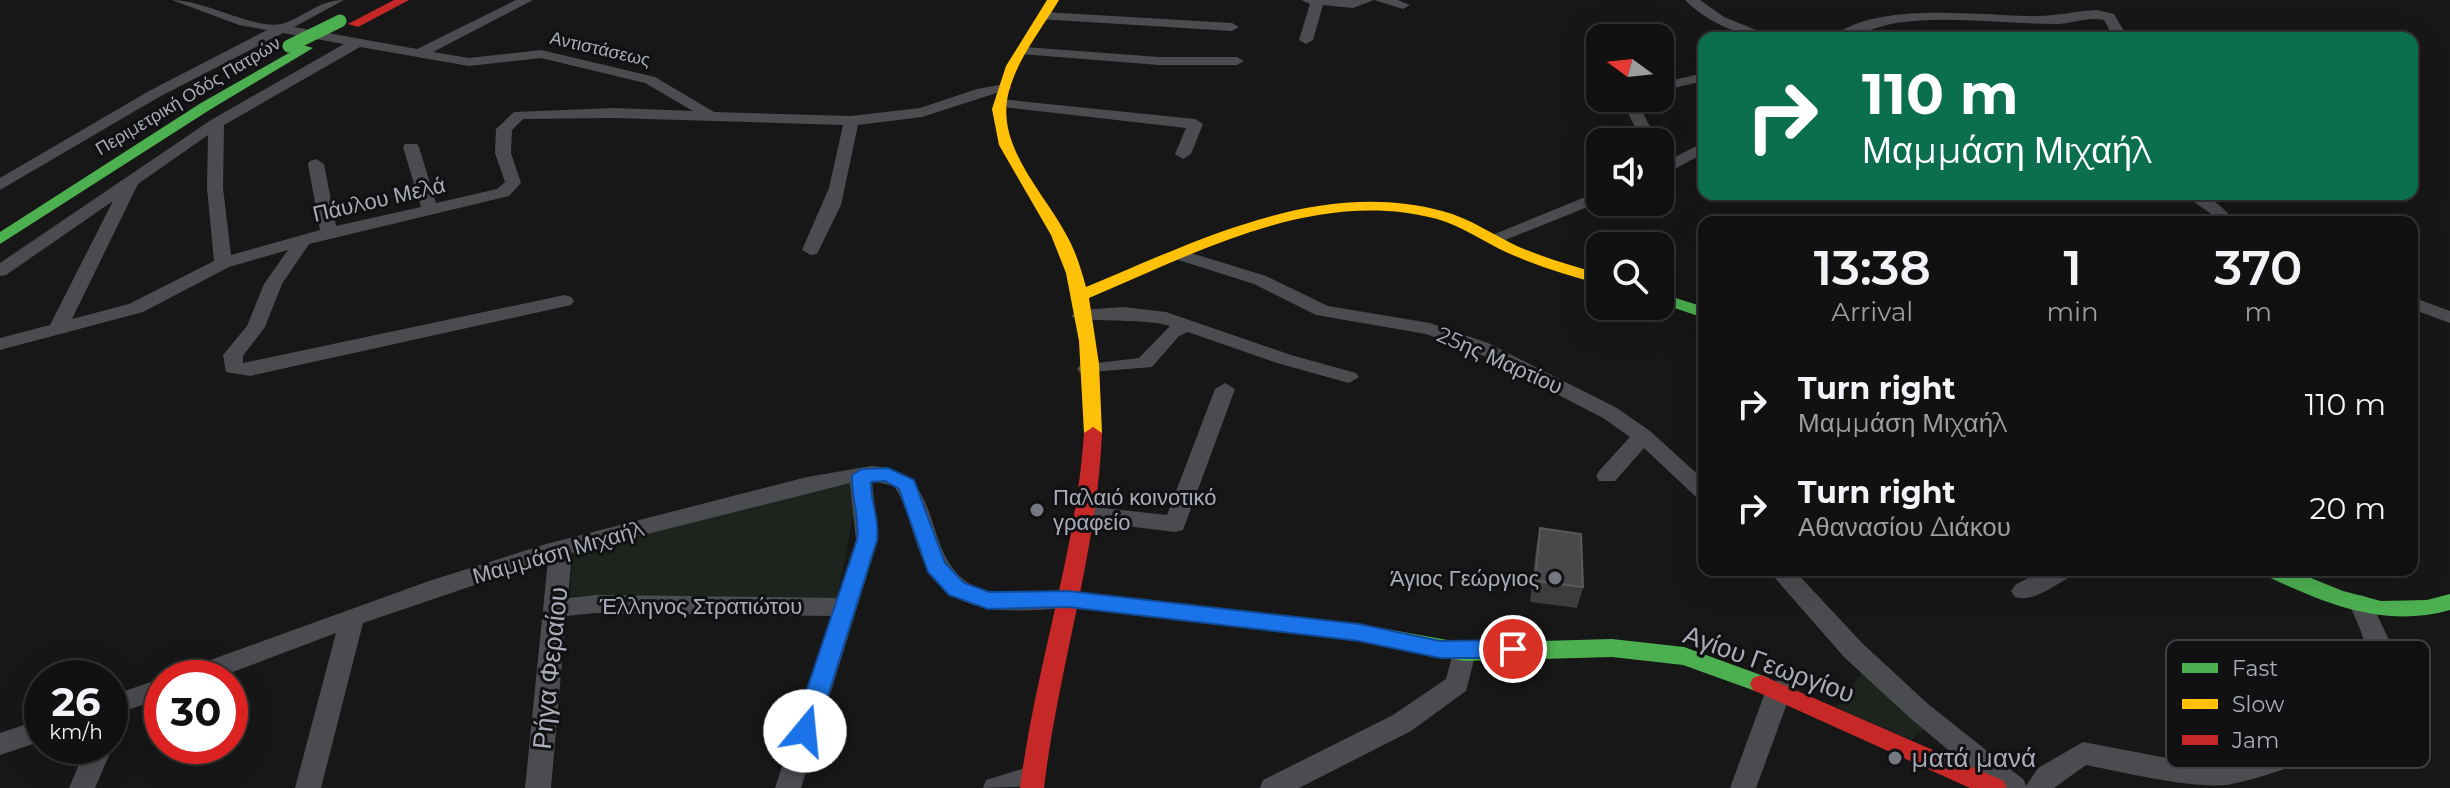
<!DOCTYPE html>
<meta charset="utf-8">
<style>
:root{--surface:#111;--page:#1e1f1f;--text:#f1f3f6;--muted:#9c9d9f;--line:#303131}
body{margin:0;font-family:Montserrat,sans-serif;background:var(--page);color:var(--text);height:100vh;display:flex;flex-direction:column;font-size:30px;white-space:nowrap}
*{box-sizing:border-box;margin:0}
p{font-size:26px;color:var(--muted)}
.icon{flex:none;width:44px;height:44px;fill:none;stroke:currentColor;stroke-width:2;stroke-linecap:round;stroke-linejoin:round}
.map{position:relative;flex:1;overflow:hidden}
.side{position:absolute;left:1698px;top:216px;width:720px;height:360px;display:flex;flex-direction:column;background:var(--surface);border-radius:16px;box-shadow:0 8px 32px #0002,0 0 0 2px var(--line)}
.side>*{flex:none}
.top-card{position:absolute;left:1698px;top:32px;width:720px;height:168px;border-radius:16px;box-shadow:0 8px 32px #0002,0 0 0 2px var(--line);background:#0b6e4f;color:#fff;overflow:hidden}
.needle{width:52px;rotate:285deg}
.controls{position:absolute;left:1586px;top:24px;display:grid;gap:16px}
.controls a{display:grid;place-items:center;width:88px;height:88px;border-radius:16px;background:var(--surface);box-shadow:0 8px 32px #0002,0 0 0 2px var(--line);font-size:40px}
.speed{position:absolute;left:24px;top:660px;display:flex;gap:16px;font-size:40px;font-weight:700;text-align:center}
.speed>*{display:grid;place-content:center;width:104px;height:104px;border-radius:50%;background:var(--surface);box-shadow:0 8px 32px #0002,0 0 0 2px var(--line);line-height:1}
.speed small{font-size:20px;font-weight:400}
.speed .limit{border:12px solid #d22;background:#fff;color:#111}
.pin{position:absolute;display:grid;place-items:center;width:68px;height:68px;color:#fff;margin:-34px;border:4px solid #fff;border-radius:50%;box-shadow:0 2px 8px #0007}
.me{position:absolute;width:88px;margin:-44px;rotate:17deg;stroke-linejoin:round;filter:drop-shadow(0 0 6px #0008)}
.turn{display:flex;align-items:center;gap:28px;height:168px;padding:0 32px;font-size:36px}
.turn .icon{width:104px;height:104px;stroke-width:2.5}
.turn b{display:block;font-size:56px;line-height:68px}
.eta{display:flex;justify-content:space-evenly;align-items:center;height:136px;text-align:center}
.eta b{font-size:48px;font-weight:600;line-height:56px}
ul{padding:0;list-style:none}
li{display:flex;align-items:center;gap:24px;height:104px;padding:0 32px}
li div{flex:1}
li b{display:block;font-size:30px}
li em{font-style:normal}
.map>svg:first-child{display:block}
.green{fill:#1d241e}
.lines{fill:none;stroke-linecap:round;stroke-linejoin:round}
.street{fill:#4b4c50;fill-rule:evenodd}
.fast{fill:#4caf50;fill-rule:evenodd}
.slow{fill:#ffc107;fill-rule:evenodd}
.jam{fill:#c62828;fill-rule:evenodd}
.fast-bridge{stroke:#4caf50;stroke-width:13}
.wall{fill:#3d3d3f}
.building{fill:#49494c;stroke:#58595d;stroke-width:2}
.route{fill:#1a73e8;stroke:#114b97;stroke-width:2}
.poi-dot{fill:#757880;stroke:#111113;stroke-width:3}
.labels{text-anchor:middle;stroke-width:6;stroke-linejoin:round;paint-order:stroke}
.far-street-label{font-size:18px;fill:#a8adb8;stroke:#111113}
.street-label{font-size:22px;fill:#a8adb8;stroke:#111113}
.poi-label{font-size:22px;fill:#a8adb8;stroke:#111113;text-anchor:start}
.near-street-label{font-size:26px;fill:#a8adb8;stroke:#111113}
.near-poi-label{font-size:26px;fill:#a8adb8;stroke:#111113;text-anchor:start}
.key{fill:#111113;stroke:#3e4045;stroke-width:2}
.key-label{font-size:22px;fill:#a8adb8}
</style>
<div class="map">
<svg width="2450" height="788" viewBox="0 0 2450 788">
<rect width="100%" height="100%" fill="#171717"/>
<g class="green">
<path d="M861,477L837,599L570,596L573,551Z"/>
<path d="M1865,669L1931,724L1911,740L1836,707Z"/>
</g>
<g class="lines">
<g class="street">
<path d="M172,0C204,0 256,30 281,24C304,18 318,0 344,0L294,27L417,49L516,0H533L433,52L469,58L541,50L655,77L714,112L851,116L920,108L977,89L1005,84L1012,88L922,117L858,125L841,205L817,254L811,255L802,250L829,188L843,125L614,118L523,119L512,130L511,153L521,183L509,196L309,244L282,284L265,327L243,356V363L565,295L571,297L574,301L571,305L250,376L226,372L223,355L247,326L264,284L288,250L229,267L143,312L0,350V338L50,325L113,201L6,275L0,276V263L211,120L344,44L283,33L159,97L0,190V178L149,91L267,30L239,25ZM360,47L469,66L541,58L645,83L693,111L614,108L514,112L496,129L495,153L505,182L497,189L436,203L419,147L417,144H405L403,147L421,207L336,226L324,164L316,159L310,161L308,164L320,230L231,255L223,188L224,125ZM208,135L207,188L214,261L129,304L72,319L138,184Z"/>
<path d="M1301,0H1398L1410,5L1403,9L1374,0L1353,8L1323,5L1313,40L1306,44L1299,40L1310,4Z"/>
<path d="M1685,0H1700L1724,17L1776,38C1743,38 1709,24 1685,0Z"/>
<path d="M2097,10L2114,14L2128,38H2114L2104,20C2088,16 2072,24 2055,24C2003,24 1949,15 1896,23C1873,27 1855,38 1831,38C1875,0 1981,16 2036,16C2057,16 2076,11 2097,10Z"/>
<path d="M1044,12L1232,23L1239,27L1232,31L1039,19L1037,16Z"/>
<path d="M1025,47L1159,57H1237L1244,61L1237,65H1159L1020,54L1018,51Z"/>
<path d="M1704,73V81L1660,91V83Z"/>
<path d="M1621,98H1635L1658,142H1642Z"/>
<path d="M1000,99L1195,119L1203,124L1191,154L1183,159L1175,154L1186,128L995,106V100Z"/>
<path d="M1704,142V153L1660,177V165Z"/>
<path d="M1600,191V202L1500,242L1494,243L1485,238Z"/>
<path d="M2182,194C2207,194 2220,202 2235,222H2218L2210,213Z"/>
<path d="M1178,249L1266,276L1328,306L1430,323L1488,343L1617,408L1650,431L1704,480V500L1696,497L1644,448L1615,481H1599L1596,476L1599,471L1630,437L1603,418L1474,351L1426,334L1316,315L1254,284L1172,258L1169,254Z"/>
<path d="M2412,297L2450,311V323L2412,309Z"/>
<path d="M1124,307L1166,312L1291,355L1356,373L1359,377L1349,383L1277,363L1188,332L1179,336L1152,367L1080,373L1077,369L1080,365L1139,358L1170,326C1147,318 1078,323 1071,316L1080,310Z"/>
<path d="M1225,383L1235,389L1183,530L1175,532L1077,520L1074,514L1077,508L1085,506L1167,515L1215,389Z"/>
<path d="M871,466C957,469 910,576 994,593C1017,598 1044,591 1068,590L1076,593L1080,599L1076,605L1068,608C1007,612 945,620 919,550C911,529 907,505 894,486L872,481L878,540L801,788H775L831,616L596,613L566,616L551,788H525L548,560L363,623L321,788H295L336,633L217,678H176L180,671L429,581L546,544L807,477ZM850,483L856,540L837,598L596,595L568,598L572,553Z"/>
<path d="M1768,570H1794L1862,643L1928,704L2024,780L2026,786L2038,768L2083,742L2188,762L2225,763L2271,751L2365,682C2374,654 2360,629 2349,604L2353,598L2361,595L2369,598L2389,640L2394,668L2389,688L2385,695L2287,768C2268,775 2247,781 2227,785C2187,788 2127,773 2086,765L2054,788H1994L1910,718L1844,657Z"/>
<path d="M2043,570H2075L2071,576C2055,585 2033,603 2015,597L2011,591L2015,585Z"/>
<path d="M1464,642L1473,645L1476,652L1466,691L1411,731L1299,788H1260L1263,780L1393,715L1446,679L1455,645Z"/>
<path d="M163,678L162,698L110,716V696Z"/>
<path d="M1779,680L1788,683L1792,690L1756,788H1730L1766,690L1770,683Z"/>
<path d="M42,719V741L0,755V733Z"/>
<path d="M110,740L113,746L95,788H69L87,746H110Z"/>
<path d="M1032,766L1041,770L1045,778L1041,786L983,788L986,780Z"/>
</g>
<g class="fast">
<path d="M303,45L313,48L211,109L0,244V232L201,103Z"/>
<path d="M1660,293L1704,307V318L1660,303Z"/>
<path d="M2261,570H2291L2343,591L2381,601L2427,600L2450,594V610C2383,629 2324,603 2264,575Z"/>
<path d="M1068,591L1359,624L1464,643L1612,639L1684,647L1769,678L1772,684L1769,690L1761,693L1683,665L1612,657L1464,661L1359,640L1068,607L1060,605L1057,599L1060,593Z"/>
</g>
<path class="slow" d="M1047,0H1059C1041,30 1018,58 1009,91C994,145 1044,192 1067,236C1076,252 1081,269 1086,287C1197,241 1319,178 1442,211C1470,218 1493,235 1519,247C1545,258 1573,266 1600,274V284C1569,276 1537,266 1508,253C1484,242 1462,226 1437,219C1316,187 1196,253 1089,298L1099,364L1102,433L1093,439L1086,437L1084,433L1079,341L1066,273L1051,235L999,145L992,109L1006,66Z"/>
<g class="jam">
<path d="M394,0H409L358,27L348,24Z"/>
<path d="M1093,427L1102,433C1097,554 1058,668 1044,788H1020C1035,668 1076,554 1084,433Z"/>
<path d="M1761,675L2004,781L2007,788H1970L1753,690L1750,684L1753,678Z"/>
</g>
<path class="fast-bridge" d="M289,46L340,21"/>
</g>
<path class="wall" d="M1540,528L1583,587L1577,608L1530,602L1536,549Z"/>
<path class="building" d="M1540,528L1581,534L1583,587L1535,581Z"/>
<path class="route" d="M888,468L914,480L945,563L964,583L989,592L1068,591L1359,624L1440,641L1513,640L1521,643L1525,649L1521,655L1513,658H1440L1359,641L1068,607L988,609L949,595L928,572L899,489L885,481L871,482C870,502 880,518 877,540L817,731L813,738L805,741L797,738L793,731L857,540C860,516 851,498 852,475L862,469Z"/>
<g class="poi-dot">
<circle cx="1037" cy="510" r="8"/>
<circle cx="1555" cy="578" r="8"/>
<circle cx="1895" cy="758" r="8"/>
</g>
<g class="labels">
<g class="far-street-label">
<text transform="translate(600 49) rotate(13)" y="6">Αντιστάσεως</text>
<text transform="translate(188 96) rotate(-31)" y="6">Περιμετρική Οδός Πατρών</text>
</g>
<g class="street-label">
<text transform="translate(379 199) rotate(-13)" y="8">Πάυλου Μελά</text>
<text transform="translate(1500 360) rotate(24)" y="8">25ης Μαρτίου</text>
<text transform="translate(558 552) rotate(-16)" y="8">Μαμμάση Μιχαήλ</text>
<text x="701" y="614">Έλληνος Στρατιώτου</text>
</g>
<g class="poi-label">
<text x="1053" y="505">Παλαιό κοινοτικό<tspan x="1053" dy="25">γραφείο</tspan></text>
<text x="1539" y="586" text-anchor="end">Άγιος Γεώργιος</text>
</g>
<g class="near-street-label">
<text transform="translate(1769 664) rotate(20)" y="9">Αγίου Γεωργίου</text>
<text transform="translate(550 668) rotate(-84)" y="9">Ρήγα Φεραίου</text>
</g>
<g class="near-poi-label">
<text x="1911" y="767">ματά μανά</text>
</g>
</g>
<rect x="2166" y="640" width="264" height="128" rx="12" class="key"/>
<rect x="2182" y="663" width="36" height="10" fill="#4caf50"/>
<rect x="2182" y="699" width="36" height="10" fill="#ffc107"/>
<rect x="2182" y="735" width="36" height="10" fill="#c62828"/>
<g class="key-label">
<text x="2232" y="676">Fast</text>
<text x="2232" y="712">Slow</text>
<text x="2232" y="748">Jam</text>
</g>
</svg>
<div class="controls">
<a><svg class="needle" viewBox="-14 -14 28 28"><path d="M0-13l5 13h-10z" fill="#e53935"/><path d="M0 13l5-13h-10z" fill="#9c9d9f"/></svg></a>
<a><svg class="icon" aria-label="sound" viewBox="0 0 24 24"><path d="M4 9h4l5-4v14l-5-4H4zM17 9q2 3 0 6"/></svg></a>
<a><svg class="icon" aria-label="search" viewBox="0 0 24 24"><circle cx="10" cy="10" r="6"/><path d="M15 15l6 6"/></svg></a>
</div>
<div class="speed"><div>26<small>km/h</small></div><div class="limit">30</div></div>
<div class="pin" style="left:1513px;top:649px;background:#d93025"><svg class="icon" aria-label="arrive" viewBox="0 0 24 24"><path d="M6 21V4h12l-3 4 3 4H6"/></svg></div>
<svg class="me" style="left:805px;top:731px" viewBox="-20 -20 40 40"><circle r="19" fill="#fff"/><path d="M0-13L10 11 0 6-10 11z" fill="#1a73e8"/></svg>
<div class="top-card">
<div class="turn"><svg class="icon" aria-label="right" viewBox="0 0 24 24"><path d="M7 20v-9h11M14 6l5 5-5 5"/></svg><div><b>110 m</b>Μαμμάση Μιχαήλ</div></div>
</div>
<section class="side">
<div class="eta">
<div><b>13:38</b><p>Arrival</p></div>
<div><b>1</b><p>min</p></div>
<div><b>370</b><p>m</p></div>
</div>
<ul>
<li><svg class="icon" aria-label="right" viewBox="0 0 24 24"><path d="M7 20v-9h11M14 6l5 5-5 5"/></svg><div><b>Turn right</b><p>Μαμμάση Μιχαήλ</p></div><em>110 m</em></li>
<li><svg class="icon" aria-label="right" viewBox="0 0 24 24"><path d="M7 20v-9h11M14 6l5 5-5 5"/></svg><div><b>Turn right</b><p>Αθανασίου Διάκου</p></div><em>20 m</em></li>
</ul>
</section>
</div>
